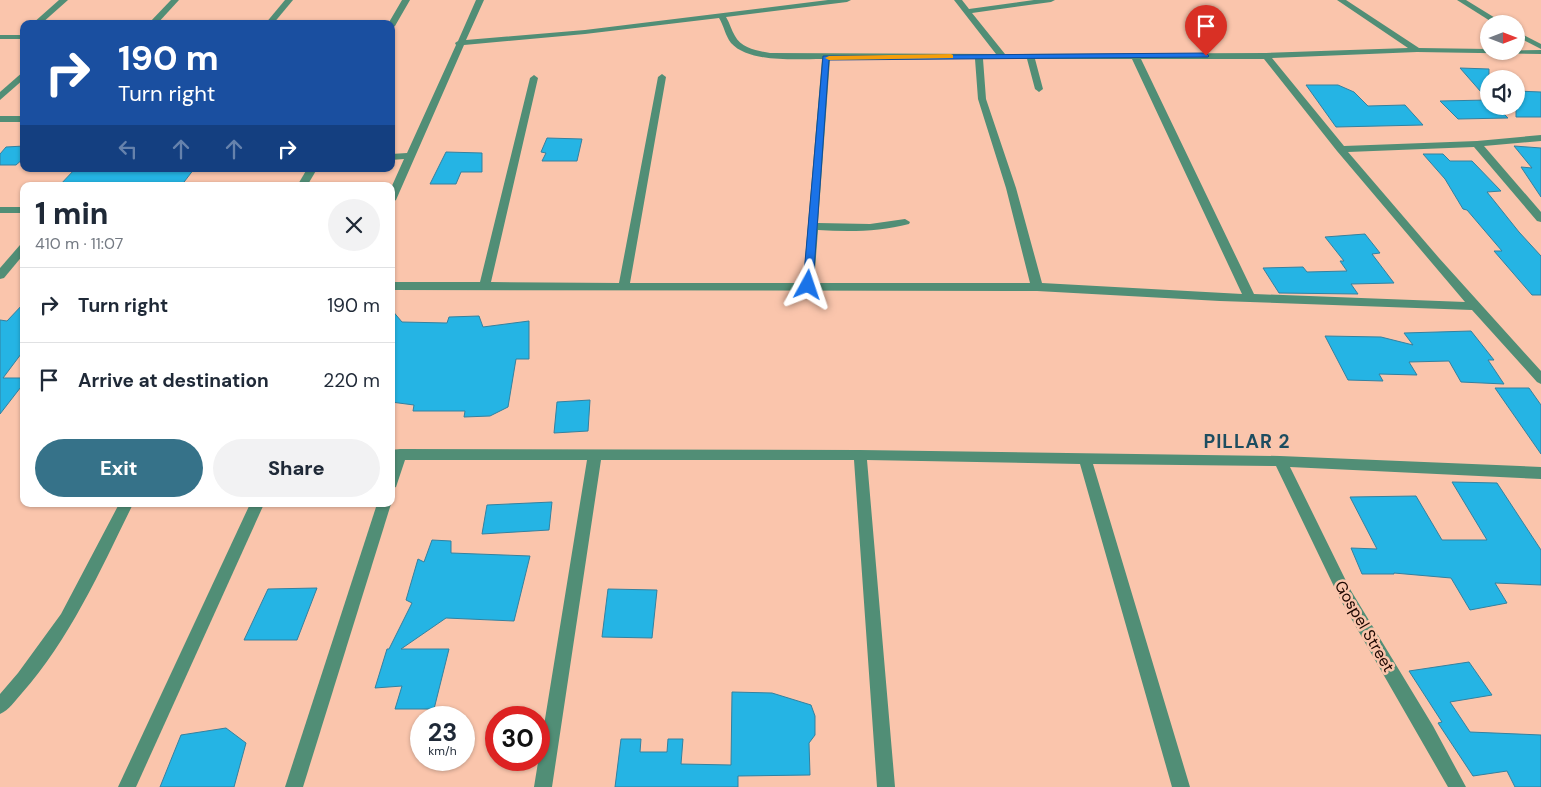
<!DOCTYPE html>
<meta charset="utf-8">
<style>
:root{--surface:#fff;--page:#f2f2f3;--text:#1f2937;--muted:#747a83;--line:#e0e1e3;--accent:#367289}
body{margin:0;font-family:"DM Sans",sans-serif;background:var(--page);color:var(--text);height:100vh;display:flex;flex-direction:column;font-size:19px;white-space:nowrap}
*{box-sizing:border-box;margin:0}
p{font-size:16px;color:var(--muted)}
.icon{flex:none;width:28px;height:28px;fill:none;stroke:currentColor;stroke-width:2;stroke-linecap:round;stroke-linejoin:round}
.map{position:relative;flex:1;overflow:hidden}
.sheet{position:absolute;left:20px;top:182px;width:375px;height:325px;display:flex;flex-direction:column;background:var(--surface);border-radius:10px;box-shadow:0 1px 4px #0004}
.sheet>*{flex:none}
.hud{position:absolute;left:20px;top:20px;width:375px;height:152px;border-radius:10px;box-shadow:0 1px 4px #0004;background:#1a4fa0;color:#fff;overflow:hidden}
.needle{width:32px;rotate:90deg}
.controls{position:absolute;left:1480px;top:15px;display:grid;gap:10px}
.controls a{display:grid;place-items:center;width:45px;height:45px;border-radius:50%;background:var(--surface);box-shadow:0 1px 4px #0004;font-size:25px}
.speed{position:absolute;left:410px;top:706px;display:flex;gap:10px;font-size:25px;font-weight:700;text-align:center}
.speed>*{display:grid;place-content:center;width:65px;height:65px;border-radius:50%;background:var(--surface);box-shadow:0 1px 4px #0004;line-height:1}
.speed small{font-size:12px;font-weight:400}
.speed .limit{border:8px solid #d22;background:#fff;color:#111}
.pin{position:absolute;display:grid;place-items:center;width:42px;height:42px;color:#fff;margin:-51px -21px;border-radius:50% 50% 50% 0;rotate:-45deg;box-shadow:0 0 5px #0007}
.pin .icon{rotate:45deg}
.me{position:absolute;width:55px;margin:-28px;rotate:5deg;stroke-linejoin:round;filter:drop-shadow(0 0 4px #0008)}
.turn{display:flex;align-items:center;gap:18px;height:105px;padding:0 15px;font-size:22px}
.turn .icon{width:65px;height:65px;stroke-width:2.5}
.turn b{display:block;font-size:35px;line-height:42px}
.lanes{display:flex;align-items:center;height:48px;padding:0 15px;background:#0003;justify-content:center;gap:25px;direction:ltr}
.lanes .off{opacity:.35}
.round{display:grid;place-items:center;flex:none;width:52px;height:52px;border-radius:26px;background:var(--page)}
.overview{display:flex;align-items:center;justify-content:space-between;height:85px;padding:0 15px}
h1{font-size:30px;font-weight:800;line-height:38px}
.cta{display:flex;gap:10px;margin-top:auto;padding:10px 15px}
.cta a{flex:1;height:58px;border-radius:30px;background:var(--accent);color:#fff;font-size:20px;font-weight:800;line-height:58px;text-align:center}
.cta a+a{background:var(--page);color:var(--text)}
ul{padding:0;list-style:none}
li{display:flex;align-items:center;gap:15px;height:75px;padding:0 15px;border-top:1px solid var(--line)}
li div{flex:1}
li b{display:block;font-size:19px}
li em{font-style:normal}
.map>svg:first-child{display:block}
.building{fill:#25b4e4;stroke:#34819f}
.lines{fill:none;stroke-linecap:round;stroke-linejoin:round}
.minor{fill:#518e76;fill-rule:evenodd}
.route{fill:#1a73e8;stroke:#114b97}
.slow{fill:#f59e0b}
.labels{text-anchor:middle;stroke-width:5;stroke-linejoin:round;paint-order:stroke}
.near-street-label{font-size:16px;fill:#1c0700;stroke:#fac5ac}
.district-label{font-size:19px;font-weight:bold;letter-spacing:1px;fill:#1d4d60;stroke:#fac5ac}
</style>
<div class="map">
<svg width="1541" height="787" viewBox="0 0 1541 787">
<rect width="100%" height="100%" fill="#fac5ac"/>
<g class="building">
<path d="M1460,68L1489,69V106H1496L1508,118L1458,119L1440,101L1488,100Z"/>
<path d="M1306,85H1338L1354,92L1368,106L1405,105L1423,125L1336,127Z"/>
<path d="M1516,91L1541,92V117H1516Z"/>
<path d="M547,138L582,139L577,161H542L546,153L541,152Z"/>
<path d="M24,146V158L16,165H0V154L6,147Z"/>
<path d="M1514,146L1541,148V197L1521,167L1532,168Z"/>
<path d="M446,152L482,153V172H461L456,184H430Z"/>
<path d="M1423,154H1443L1450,161H1472L1501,191L1487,192L1519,232L1541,256V295H1532L1494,251H1502L1467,210L1463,209L1445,179Z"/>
<path d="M75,169H194L181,186H59Z"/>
<path d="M1365,234L1380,253L1372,254L1394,283L1351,284L1358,294L1279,293L1263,268L1303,267L1307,272L1347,271L1340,261H1344L1325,237Z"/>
<path d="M24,303V350L3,378H24V383L0,414V320L7,321Z"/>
<path d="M391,309L402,322L447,323L449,317L479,316L483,327L529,321V359H516L508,407L490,416L464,417L465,411H413L414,405L391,402Z"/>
<path d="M1471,331L1494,360H1488L1504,384L1461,382L1449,361L1409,362L1417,375L1379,374L1383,381L1348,380L1325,336L1381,337L1413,345L1404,333Z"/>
<path d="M1495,388H1529L1541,405V454Z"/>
<path d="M590,400L588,431L554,433L557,402Z"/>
<path d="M1452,482L1497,483L1541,550V585L1495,583L1507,603L1470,610L1451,578L1394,573V574H1362L1351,548L1377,549L1350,497L1416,496L1442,540H1487Z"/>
<path d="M552,502L549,530L482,534L487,505Z"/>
<path d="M432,540L451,541V553L530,556L514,621L446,618L401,649H449L434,709H395L402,686L375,688L387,649H389L412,603L406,600L418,559L424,562Z"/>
<path d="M317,588L297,640H244L268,589Z"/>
<path d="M608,589L657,590L652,638L602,637Z"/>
<path d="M1469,662L1492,695L1450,702L1470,732L1541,735V787H1515L1507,771L1473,776L1438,723L1442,722L1409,671Z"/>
<path d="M732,692L772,693L811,705L815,716V735L809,743L810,775L738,776V787H615L621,739H641L640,752H667L668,739H683L681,764L731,765Z"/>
<path d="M226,728L246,743L234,787H160L181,735Z"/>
</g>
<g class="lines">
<g class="minor">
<path d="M59,0H68L41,24H32Z"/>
<path d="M171,0H179L157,24H148Z"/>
<path d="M285,0H293L273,24H265Z"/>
<path d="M402,0H410L395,26L391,28V24H388Z"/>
<path d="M476,0H484L466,40L585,30L828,0H851L847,2L726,17C730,23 731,30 735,36C741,48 758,51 770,53L996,54L954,0H962L969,9L1034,0H1055L1051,2L972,13L1005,54L1266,53L1408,48L1337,0H1346L1419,48L1489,49V51L1541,50V54L1417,52L1272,58L1344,146L1477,141L1541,135V141L1484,146L1541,212V222L1537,221L1474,147L1348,152L1439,258L1541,371V384L1537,382L1472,310L1220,301L1037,291L391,290V282H480L530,78L534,75L538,78L491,282L619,283L658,77L662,74L666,77L630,283H803L822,59C796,59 749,63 731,43C725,35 724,26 719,18L585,34L464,45L396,200L391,203V188L404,159L391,160V154L407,153L456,45L455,43L458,41ZM830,59H975L978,99L1006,188L1030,283H814L818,230C848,232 879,232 909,224L910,222L905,219L870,224L818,223ZM983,59H1027L1035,89L1039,92L1043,89L1035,59H1132L1242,294L1042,283L1016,188L986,99ZM1141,59H1264L1337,151L1465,302L1254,294Z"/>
<path d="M1457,0H1466L1505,24H1495Z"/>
<path d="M1516,31L1541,44V49L1516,36Z"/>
<rect x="0" y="35" width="24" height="4"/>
<path d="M24,71V79L0,100V92Z"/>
<rect x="0" y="116" width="24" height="6"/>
<path d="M307,169H317L307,186H297Z"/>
<rect x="0" y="207" width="24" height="6"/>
<path d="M24,244V254L4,278L0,279V268L20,245Z"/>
<path d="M400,449L860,450L1280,456L1541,467V479L1290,467L1350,589L1433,726L1466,787H1448L1340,599L1276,466L1093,464L1190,787H1172L1080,464L867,460L895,787H877L854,460H601L552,787H534L587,460H405L396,487L391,489V450Z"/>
<path d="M119,504H133C101,569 70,639 22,693C15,701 9,710 0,714V694L18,673L61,614Z"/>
<path d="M250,504H264L136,787H118Z"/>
<path d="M377,504H391L303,787H285Z"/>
</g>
</g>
<path class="route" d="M1206,53L1209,56L1208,57L829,60L813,285L808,289L803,285L823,56Z"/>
<path class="slow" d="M951,54L953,55V58L829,60L825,58L829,56Z"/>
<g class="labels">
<g class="near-street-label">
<text transform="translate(1365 626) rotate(60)" y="6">Gospel Street</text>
</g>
<g class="district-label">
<text x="1247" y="448">PILLAR 2</text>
</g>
</g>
</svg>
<div class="controls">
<a><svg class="needle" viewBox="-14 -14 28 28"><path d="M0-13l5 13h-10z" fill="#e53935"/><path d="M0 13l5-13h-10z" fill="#747a83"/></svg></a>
<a><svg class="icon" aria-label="sound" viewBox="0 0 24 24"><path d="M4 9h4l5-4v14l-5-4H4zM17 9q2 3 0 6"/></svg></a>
</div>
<div class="speed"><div>23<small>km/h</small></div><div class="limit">30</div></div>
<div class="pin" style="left:1206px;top:56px;background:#d93025"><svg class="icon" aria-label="arrive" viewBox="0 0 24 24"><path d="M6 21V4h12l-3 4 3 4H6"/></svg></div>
<svg class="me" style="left:808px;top:285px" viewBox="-20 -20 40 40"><path d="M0-17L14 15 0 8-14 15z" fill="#1a73e8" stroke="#fff" stroke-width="4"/></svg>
<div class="hud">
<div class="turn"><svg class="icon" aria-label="right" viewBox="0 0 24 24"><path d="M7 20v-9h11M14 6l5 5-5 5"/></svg><div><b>190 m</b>Turn right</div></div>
<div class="lanes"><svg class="icon off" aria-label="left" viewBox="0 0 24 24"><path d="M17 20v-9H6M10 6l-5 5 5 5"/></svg><svg class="icon off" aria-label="ahead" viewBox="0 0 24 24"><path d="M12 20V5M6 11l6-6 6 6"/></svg><svg class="icon off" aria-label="ahead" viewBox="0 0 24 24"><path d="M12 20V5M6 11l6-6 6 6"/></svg><svg class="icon" aria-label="right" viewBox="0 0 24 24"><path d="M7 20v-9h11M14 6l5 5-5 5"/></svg></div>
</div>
<section class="sheet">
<div class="overview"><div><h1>1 min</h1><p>410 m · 11:07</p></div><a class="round"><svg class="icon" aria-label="close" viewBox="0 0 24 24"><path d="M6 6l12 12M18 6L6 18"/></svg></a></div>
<ul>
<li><svg class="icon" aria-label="right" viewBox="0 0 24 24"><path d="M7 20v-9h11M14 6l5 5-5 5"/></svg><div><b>Turn right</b></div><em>190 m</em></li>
<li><svg class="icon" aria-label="arrive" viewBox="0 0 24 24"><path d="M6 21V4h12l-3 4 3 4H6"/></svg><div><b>Arrive at destination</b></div><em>220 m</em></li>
</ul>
<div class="cta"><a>Exit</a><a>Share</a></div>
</section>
</div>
